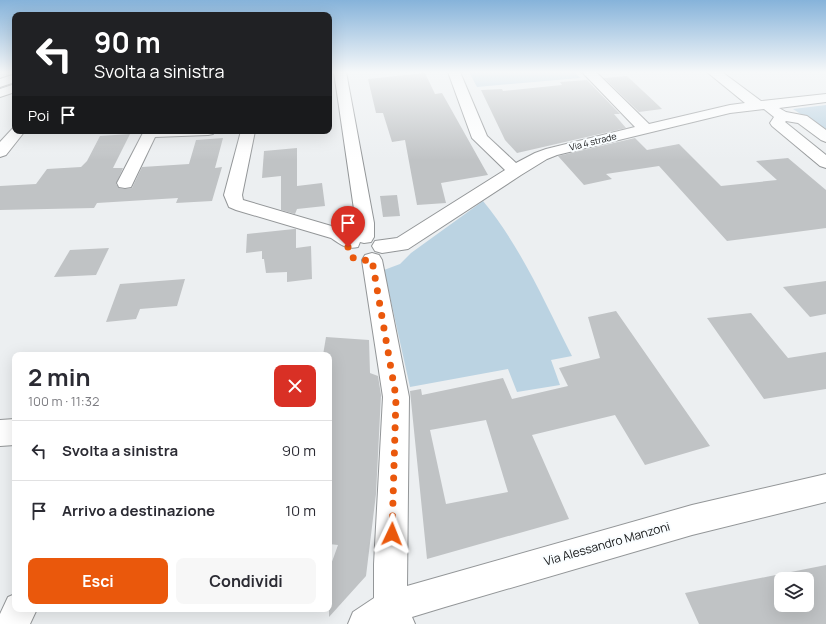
<!DOCTYPE html>
<html lang="it">
<meta charset="utf-8">
<style>
:root{--surface:#fff;--page:#f7f7f7;--text:#2b2b33;--muted:#7c7c81;--line:#e1e1e2;--accent:#ea580c}
body{margin:0;font-family:Manrope,sans-serif;background:var(--page);color:var(--text);height:100vh;display:flex;flex-direction:column;font-size:15px;white-space:nowrap}
*{box-sizing:border-box;margin:0}
p{font-size:13px;color:var(--muted)}
.icon{flex:none;width:22px;height:22px;fill:none;stroke:currentColor;stroke-width:2;stroke-linecap:round;stroke-linejoin:round}
.map{position:relative;flex:1;overflow:hidden}
.sheet{position:absolute;left:12px;top:352px;width:320px;height:260px;display:flex;flex-direction:column;background:var(--surface);border-radius:8px;box-shadow:0 4px 16px #0002}
.sheet>*{flex:none}
.banner{position:absolute;left:12px;top:12px;width:320px;height:122px;border-radius:8px;box-shadow:0 4px 16px #0002;background:#202124;color:#fff;overflow:hidden}
.buttons{position:absolute;left:774px;top:572px;display:grid;gap:8px}
.buttons a{display:grid;place-items:center;width:40px;height:40px;border-radius:8px;background:var(--surface);box-shadow:0 4px 16px #0002;font-size:20px}
.pin{position:absolute;display:grid;place-items:center;width:34px;height:34px;color:#fff;margin:-41px -17px;border-radius:50% 50% 50% 0;rotate:-45deg;box-shadow:0 0 4px #0007}
.pin .icon{rotate:45deg}
.me{position:absolute;width:44px;margin:-22px;rotate:2deg;stroke-linejoin:round;filter:drop-shadow(0 0 3px #0008)}
.turn{display:flex;align-items:center;gap:14px;height:84px;padding:0 16px;font-size:18px}
.turn .icon{width:52px;height:52px;stroke-width:2.5}
.turn b{display:block;font-size:28px;line-height:34px}
.then{display:flex;align-items:center;height:38px;padding:0 16px;background:#0003;gap:8px;font-size:15px}
.round{display:grid;place-items:center;flex:none;width:42px;height:42px;border-radius:8px;background:var(--page)}
.summary{display:flex;align-items:center;justify-content:space-between;height:68px;padding:0 16px}
h1{font-size:24px;font-weight:700;line-height:30px}
.action{display:flex;gap:8px;margin-top:auto;padding:8px 16px}
.action a{flex:1;height:46px;border-radius:8px;background:var(--accent);color:#fff;font-size:16px;font-weight:700;line-height:46px;text-align:center}
.action a+a{background:var(--page);color:var(--text)}
ul{padding:0;list-style:none}
li{display:flex;align-items:center;gap:12px;height:60px;padding:0 16px;border-top:1px solid var(--line)}
li div{flex:1}
li b{display:block;font-size:15px}
li em{font-style:normal}
.map>svg:first-child{display:block}
.green{fill:#bbd3e2}
.building{fill:#c0c3c5;fill-rule:evenodd}
.lines{fill:none;stroke-linecap:round;stroke-linejoin:round}
.street-casing{stroke:#939698;stroke-width:2}
.highway-casing{stroke:#939698;stroke-width:2}
.street{fill:#fff;fill-rule:evenodd}
.highway{fill:#fff;fill-rule:evenodd}
.route{stroke:#ea580c;stroke-width:7;stroke-dasharray:0 12.6}
.labels{text-anchor:middle;stroke-width:4;stroke-linejoin:round;paint-order:stroke}
.far-street-label{font-size:9px;fill:#141516;stroke:#f9fdff}
.near-street-label{font-size:12px;fill:#141516;stroke:#f9fdff}
</style>
<div class="map">
<svg width="826" height="624" viewBox="0 0 826 624">
<rect width="100%" height="100%" fill="#eceff1"/>
<g class="green">
<path d="M469,72H575L580,78L477,87Z"/>
<path d="M826,105V131L793,109Z"/>
<path d="M483,201C521,247 545,303 572,356L551,360L560,385L517,392L508,369L410,387L384,270L400,264L411,253Z"/>
</g>
<g class="building">
<path d="M425,73L435,94L442,93L488,175L441,183L446,203L417,205L405,140L392,142L383,113H376L368,79Z"/>
<path d="M627,76L660,107L662,109L639,112L604,78Z"/>
<path d="M587,80L620,114H614L626,128L517,153L505,140L481,90L502,89L503,91L562,85L560,82Z"/>
<path d="M130,134L113,168H123L116,184L119,188L125,189L132,188L142,167L189,164L196,140L223,138L215,168L222,167L212,201L176,203L178,198L97,203L94,208L0,210V186L36,184L47,169L81,167L87,161L100,136Z"/>
<path d="M635,138L647,150L679,144L721,186L777,180L756,161L788,158L826,190V228L727,241L659,166L606,174L612,179L584,185L558,156Z"/>
<path d="M297,148V186L322,183L325,206L297,209L295,214L281,210V176L262,178L264,151Z"/>
<path d="M397,195L400,216L383,217L380,196Z"/>
<path d="M294,229H296V248L311,246L312,279L287,282V272L266,273L264,259H262V251L246,253L247,234Z"/>
<path d="M109,248L96,275L54,277L70,250Z"/>
<path d="M185,279L177,306L140,309L136,319L106,322L120,284Z"/>
<path d="M826,281V314L810,317L783,287Z"/>
<path d="M616,311L710,446L645,465L615,415L532,435L569,519L427,559L410,391L421,389L422,395L503,378L512,399L568,386L559,368L600,358L588,317ZM486,420L508,492L446,504L430,430Z"/>
<path d="M751,313L788,358L826,352V389L764,399L707,318Z"/>
<path d="M326,337L369,340L370,373L378,376L381,395L376,494L366,576L329,617V570L338,545L329,544V355H323Z"/>
<path d="M826,565V624H699L685,593ZM781,579H807V605H781Z"/>
</g>
<g class="lines">
<g class="street-casing">
<g id="street">
<path d="M334,72H346L374,223V237L371,242L364,243L360,242L358,247C347,250 340,244 331,238L236,210L229,207L224,195L241,131H255L242,195L243,200L345,230L355,235L356,223Z"/>
<path d="M448,72H460L487,136L516,163L535,153L546,149L635,127L582,72H596L649,124L730,105L745,103L707,72H722L761,101L826,94V102L779,108L786,112L807,116L826,130V142L821,140L798,123L786,121L785,122L826,155V168L820,166L772,126L770,123L774,117L764,109L730,113L557,155L547,159L521,175L408,249L382,253L375,251L372,246L375,241L397,238L505,170L472,138Z"/>
<path d="M15,84V92L0,97V89Z"/>
<path d="M15,127V131H25L6,155L0,157V142L13,128Z"/>
<path d="M144,131H215L213,134L208,135L155,137L131,187L125,188L119,187L117,183Z"/>
<path d="M372,253L379,255L382,260L409,397L407,586L692,505L826,474V502L692,535L445,607L412,617L415,624H348L353,612L374,598V564L383,397L362,260L365,255Z"/>
<path d="M15,419V445L0,446V420Z"/>
<path d="M15,594V609H37L30,624H0V614L8,597Z"/>
</g>
</g>
<g class="highway-casing">
<path id="highway" d="M15,74V82L0,87V79Z"/>
</g>
<use href="#street" class="street"/>
<use href="#highway" class="highway"/>
</g>
<linearGradient id="sky" x2="0" y2="1"><stop stop-color="#86b3da"/><stop offset="0.45" stop-color="#f6f8f9"/><stop offset="1" stop-color="#f6f8f9" stop-opacity="0"/></linearGradient>
<rect width="826" height="160" fill="url(#sky)"/>
<g class="lines">
<path class="route" d="M348,247C348,261 361,261 372,260L396,397L392,534"/>
</g>
<g class="labels">
<g class="far-street-label">
<text transform="translate(593 142) rotate(-14)" y="3">Via 4 strade</text>
</g>
<g class="near-street-label">
<text transform="translate(607 544) rotate(-16)" y="4">Via Alessandro Manzoni</text>
</g>
</g>
</svg>
<div class="buttons">
<a><svg class="icon" aria-label="layers" viewBox="0 0 24 24"><path d="M12 4l9 5-9 5-9-5zM3 14l9 5 9-5"/></svg></a>
</div>
<div class="pin" style="left:348px;top:247px;background:#d93025"><svg class="icon" aria-label="arrive" viewBox="0 0 24 24"><path d="M6 21V4h12l-3 4 3 4H6"/></svg></div>
<svg class="me" style="left:392px;top:534px" viewBox="-20 -20 40 40"><path d="M0-17L14 15 0 8-14 15z" fill="#ea580c" stroke="#fff" stroke-width="4"/></svg>
<div class="banner">
<div class="turn"><svg class="icon" aria-label="left" viewBox="0 0 24 24"><path d="M17 20v-9H6M10 6l-5 5 5 5"/></svg><div><b>90 m</b>Svolta a sinistra</div></div>
<div class="then">Poi<svg class="icon" aria-label="arrive" viewBox="0 0 24 24"><path d="M6 21V4h12l-3 4 3 4H6"/></svg></div>
</div>
<section class="sheet">
<div class="summary"><div><h1>2 min</h1><p>100 m · 11:32</p></div><a class="round" style="background:#d93025;color:#fff"><svg class="icon" aria-label="close" viewBox="0 0 24 24"><path d="M6 6l12 12M18 6L6 18"/></svg></a></div>
<ul>
<li><svg class="icon" aria-label="left" viewBox="0 0 24 24"><path d="M17 20v-9H6M10 6l-5 5 5 5"/></svg><div><b>Svolta a sinistra</b></div><em>90 m</em></li>
<li><svg class="icon" aria-label="arrive" viewBox="0 0 24 24"><path d="M6 21V4h12l-3 4 3 4H6"/></svg><div><b>Arrivo a destinazione</b></div><em>10 m</em></li>
</ul>
<div class="action"><a>Esci</a><a>Condividi</a></div>
</section>
</div>
